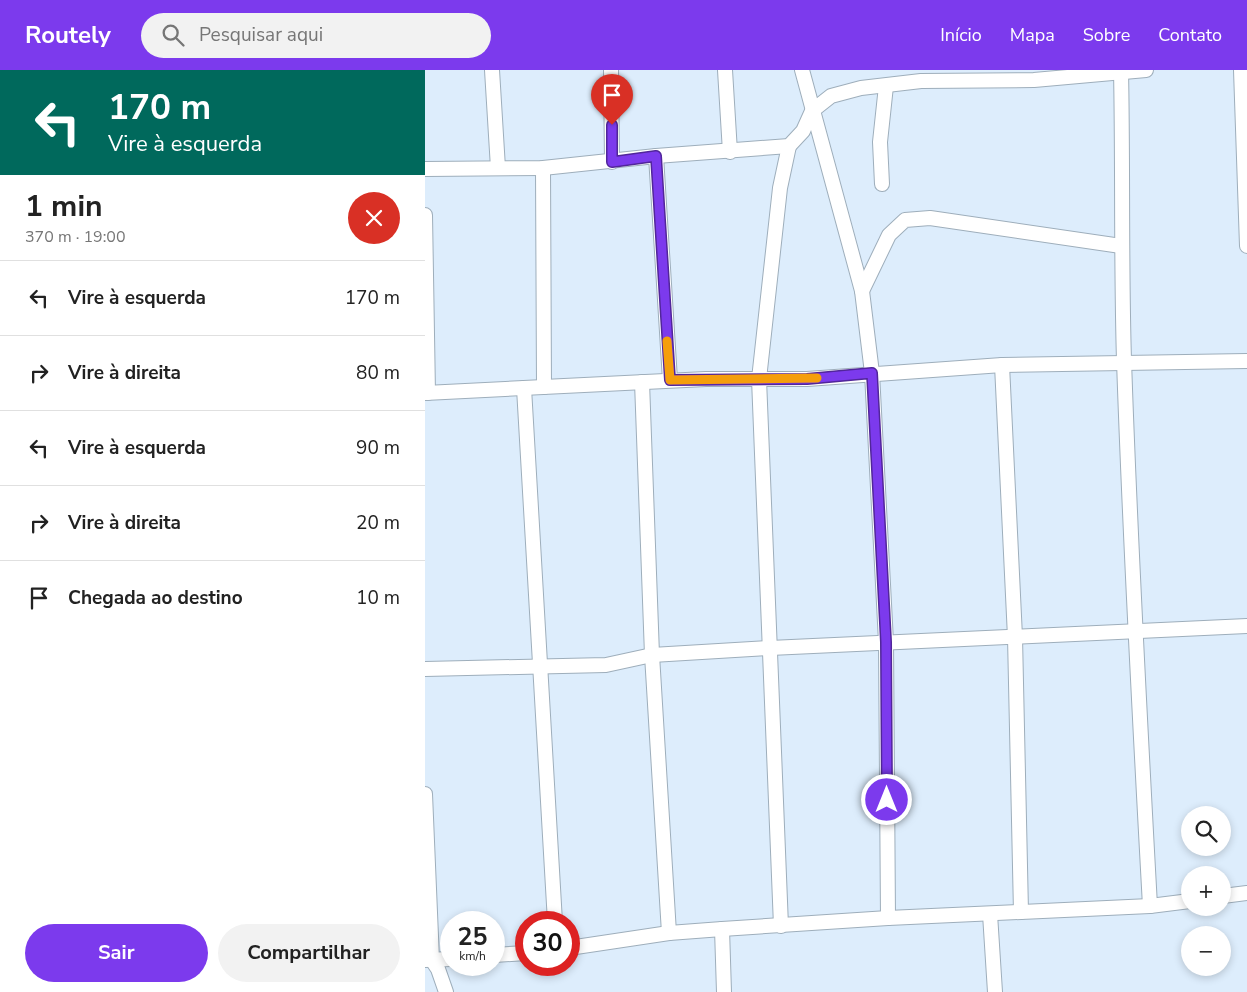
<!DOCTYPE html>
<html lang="pt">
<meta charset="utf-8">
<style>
:root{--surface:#fff;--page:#f2f2f2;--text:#222;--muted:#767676;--line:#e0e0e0;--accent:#7c3aed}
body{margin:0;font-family:"Nunito Sans",sans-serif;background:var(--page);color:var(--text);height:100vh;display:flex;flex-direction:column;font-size:19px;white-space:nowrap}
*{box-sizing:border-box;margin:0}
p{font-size:16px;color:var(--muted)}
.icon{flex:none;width:28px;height:28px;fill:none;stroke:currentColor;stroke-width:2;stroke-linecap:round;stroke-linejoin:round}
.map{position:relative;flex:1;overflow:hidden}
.details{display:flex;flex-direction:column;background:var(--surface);width:425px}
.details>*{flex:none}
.hud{background:#00695c;color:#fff;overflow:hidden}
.buttons{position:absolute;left:756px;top:736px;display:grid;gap:10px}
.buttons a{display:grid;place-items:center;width:50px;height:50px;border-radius:50%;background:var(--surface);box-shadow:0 2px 8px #0003;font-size:25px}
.speed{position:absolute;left:15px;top:841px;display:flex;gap:10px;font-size:25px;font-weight:700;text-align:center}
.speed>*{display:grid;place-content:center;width:65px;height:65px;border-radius:50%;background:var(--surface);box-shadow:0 2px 8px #0003;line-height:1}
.speed small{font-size:12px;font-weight:400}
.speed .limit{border:8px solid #d22;background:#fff;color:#111}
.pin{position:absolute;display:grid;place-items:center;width:42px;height:42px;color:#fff;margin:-51px -21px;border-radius:50% 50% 50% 0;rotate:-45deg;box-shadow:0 0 5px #0007}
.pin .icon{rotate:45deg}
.me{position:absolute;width:55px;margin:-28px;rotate:0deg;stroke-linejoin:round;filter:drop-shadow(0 0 4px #0008)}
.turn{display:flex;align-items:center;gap:18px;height:105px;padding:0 25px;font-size:22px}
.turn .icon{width:65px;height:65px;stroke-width:2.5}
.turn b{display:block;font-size:35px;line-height:42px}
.round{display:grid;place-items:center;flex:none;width:52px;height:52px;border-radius:26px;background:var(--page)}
.overview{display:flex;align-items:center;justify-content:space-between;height:85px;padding:0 25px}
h1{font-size:30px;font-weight:700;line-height:38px}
.primary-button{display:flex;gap:10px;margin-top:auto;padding:10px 25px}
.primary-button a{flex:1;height:58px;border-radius:30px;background:var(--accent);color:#fff;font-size:20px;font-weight:700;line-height:58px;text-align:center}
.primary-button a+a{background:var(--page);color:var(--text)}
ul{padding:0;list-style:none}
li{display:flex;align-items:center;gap:15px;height:75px;padding:0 25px;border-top:1px solid var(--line)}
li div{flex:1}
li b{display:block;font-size:19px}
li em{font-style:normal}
header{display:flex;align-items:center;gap:30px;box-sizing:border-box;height:70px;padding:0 25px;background:var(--accent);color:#fff}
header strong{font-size:24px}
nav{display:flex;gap:28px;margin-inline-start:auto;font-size:18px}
.search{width:350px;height:45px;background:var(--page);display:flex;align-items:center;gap:12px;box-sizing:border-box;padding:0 18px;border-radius:28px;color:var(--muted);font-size:19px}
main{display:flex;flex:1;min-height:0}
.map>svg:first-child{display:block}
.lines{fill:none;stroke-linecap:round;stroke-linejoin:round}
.street-casing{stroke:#9eaebb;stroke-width:16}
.street{stroke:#fff;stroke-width:14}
.route-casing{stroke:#51269a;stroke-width:12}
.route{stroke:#7c3aed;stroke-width:9}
.slow{stroke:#f59e0b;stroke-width:9}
</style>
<header>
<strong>Routely</strong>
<div class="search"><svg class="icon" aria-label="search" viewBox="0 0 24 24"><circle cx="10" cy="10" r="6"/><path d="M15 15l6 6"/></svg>Pesquisar aqui</div>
<nav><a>Início</a><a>Mapa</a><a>Sobre</a><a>Contato</a></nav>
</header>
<main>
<section class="details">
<div class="hud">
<div class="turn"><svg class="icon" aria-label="left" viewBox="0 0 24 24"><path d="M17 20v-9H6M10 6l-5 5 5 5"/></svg><div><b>170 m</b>Vire à esquerda</div></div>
</div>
<div class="overview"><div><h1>1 min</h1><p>370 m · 19:00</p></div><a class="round" style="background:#d93025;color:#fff"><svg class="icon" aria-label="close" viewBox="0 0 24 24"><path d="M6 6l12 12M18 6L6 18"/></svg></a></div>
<ul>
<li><svg class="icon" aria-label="left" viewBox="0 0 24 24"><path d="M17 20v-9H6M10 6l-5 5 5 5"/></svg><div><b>Vire à esquerda</b></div><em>170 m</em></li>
<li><svg class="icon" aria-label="right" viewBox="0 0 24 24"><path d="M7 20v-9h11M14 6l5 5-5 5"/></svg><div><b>Vire à direita</b></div><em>80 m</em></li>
<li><svg class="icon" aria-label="left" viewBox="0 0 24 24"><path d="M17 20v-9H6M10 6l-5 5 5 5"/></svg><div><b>Vire à esquerda</b></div><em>90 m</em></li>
<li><svg class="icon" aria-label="right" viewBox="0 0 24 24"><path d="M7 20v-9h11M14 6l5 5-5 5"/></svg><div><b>Vire à direita</b></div><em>20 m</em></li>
<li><svg class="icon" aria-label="arrive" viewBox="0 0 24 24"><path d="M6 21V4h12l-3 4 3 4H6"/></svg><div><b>Chegada ao destino</b></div><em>10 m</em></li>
</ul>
<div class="primary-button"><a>Sair</a><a>Compartilhar</a></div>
</section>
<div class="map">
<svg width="822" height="922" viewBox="0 0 822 922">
<rect width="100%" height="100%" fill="#ddedfc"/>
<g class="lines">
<g class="street-casing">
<g id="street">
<path d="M67,0L73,98"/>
<path d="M186,0L187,92"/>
<path d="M300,0L305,82"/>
<path d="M377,0L437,221L447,303L461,572L463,848"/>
<path d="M696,0C698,97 696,193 699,290C705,472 715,654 725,836"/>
<path d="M816,0L822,176"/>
<path d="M231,86L245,310"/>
<path d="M118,98L119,317"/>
<path d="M0,99L118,98L231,86L364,76L378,61L387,41L406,26L436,18L496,11L609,10L721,0"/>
<path d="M457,114L455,72L461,16"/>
<path d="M0,145L3,323"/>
<path d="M437,221L464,165L480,150L505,148L696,176"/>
<path d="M577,295L590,567L596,842"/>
<path d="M217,312L227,585L244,863"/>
<path d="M99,318L130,852"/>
<path d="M0,323L281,309H382L577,295L822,291"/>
<path d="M0,599L181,595L227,585L345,578L822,556"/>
<path d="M0,724L7,890L13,899L21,922"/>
<path d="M798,826L822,823"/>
<path d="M565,844L570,922"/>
<path d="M356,856L334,309L355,118L364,76"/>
<path d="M297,859L299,922"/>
<path d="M144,878L244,863L297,859L463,848L725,836L765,831"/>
<path d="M69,885L101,883"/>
<path d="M0,890L26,889"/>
</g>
</g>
<use href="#street" class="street"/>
</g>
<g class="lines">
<g class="route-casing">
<path id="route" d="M187,55V92L231,86L245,310L382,309L447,303L461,572L462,730"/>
</g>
<use href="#route" class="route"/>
<path class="slow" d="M242,271L245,310L392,308"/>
</g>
</svg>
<div class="buttons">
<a><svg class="icon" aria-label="search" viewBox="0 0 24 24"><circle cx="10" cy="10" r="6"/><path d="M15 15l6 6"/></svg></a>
<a>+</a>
<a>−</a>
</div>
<div class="speed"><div>25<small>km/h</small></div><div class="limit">30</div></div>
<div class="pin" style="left:187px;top:55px;background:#d93025"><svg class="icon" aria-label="arrive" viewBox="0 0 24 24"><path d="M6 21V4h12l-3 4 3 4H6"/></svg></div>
<svg class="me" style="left:462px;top:730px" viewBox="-20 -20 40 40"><circle r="17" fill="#7c3aed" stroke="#fff" stroke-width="3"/><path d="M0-11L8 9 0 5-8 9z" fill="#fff"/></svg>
</div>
</main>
